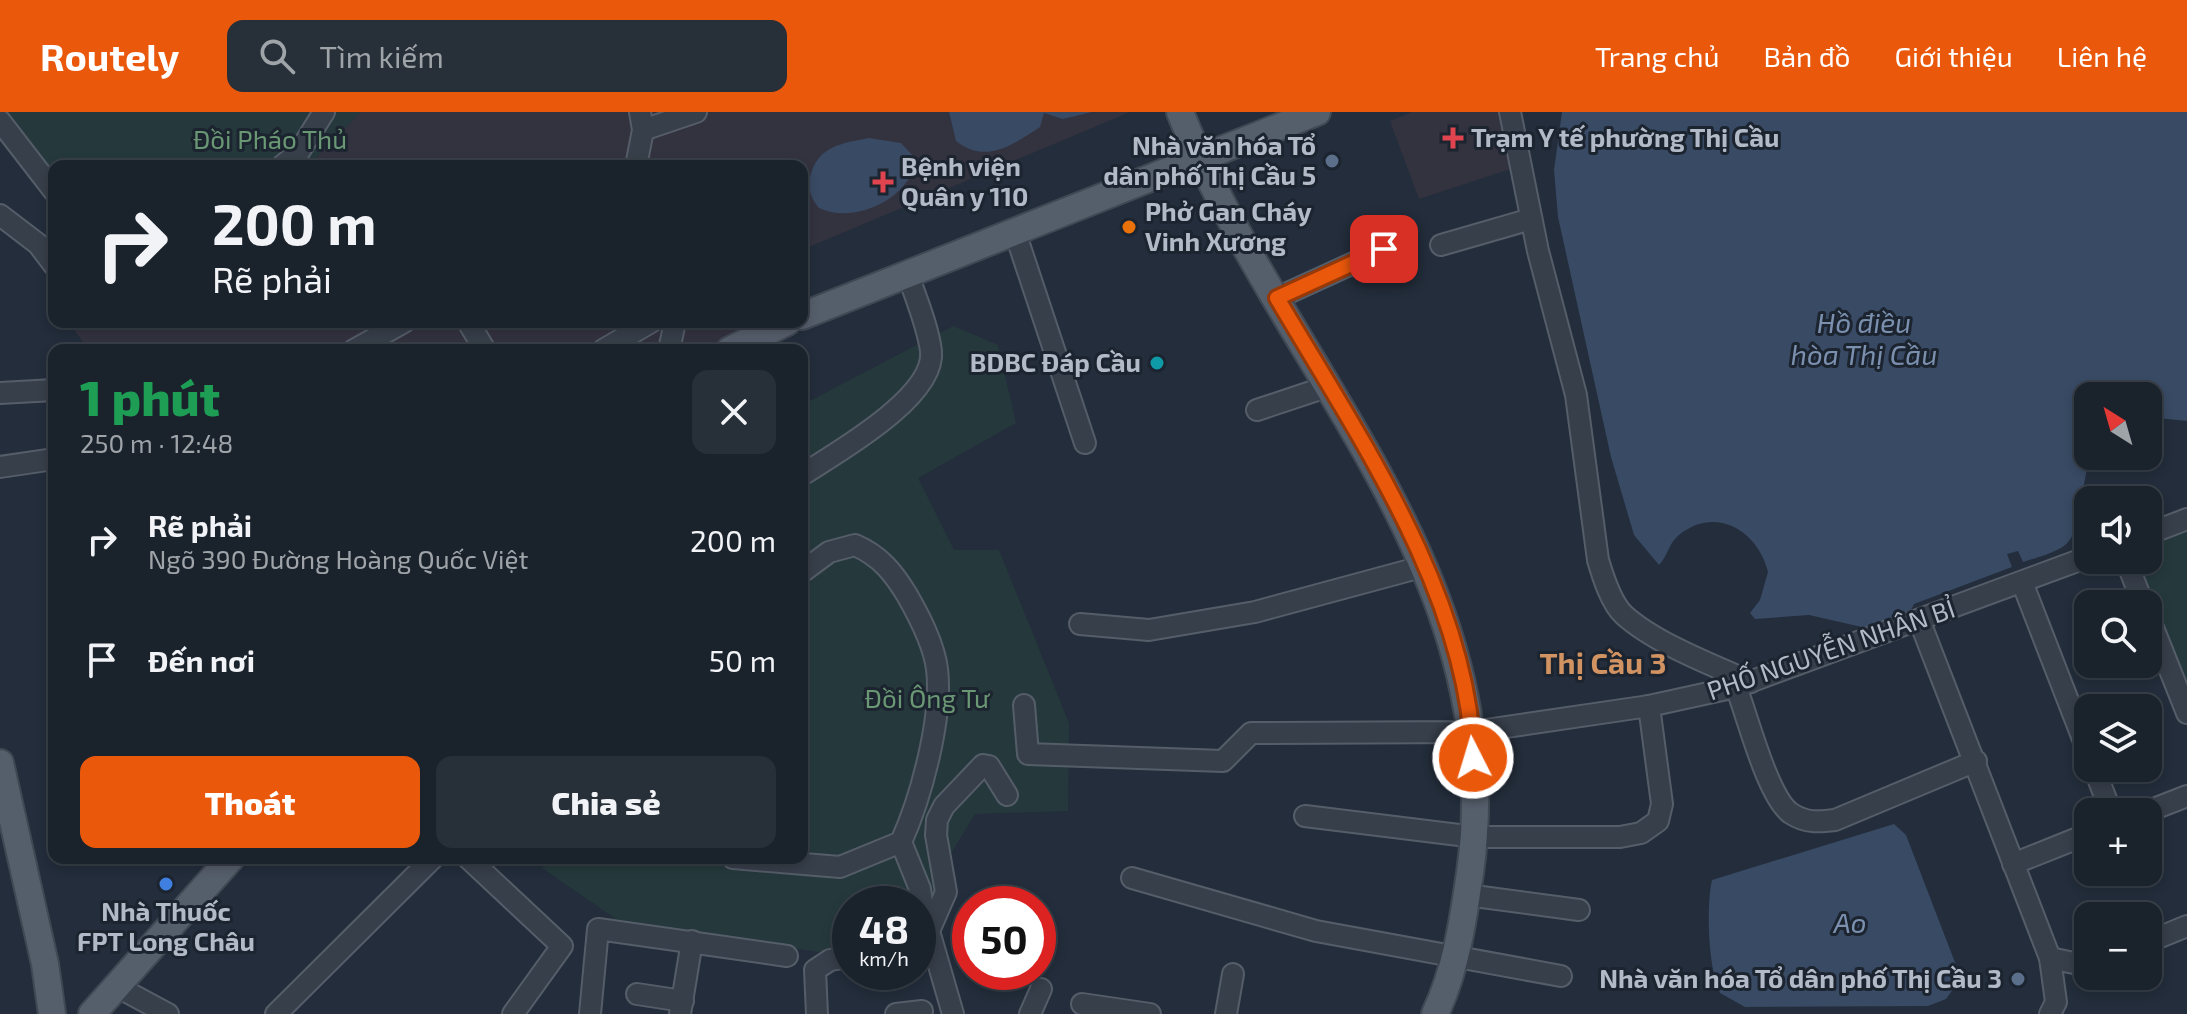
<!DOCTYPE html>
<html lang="vi">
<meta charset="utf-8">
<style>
:root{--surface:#1a222c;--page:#272f38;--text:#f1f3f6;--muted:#9fa4a9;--line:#383f48;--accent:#ea580c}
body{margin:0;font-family:"Exo 2",sans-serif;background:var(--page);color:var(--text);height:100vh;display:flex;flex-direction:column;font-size:30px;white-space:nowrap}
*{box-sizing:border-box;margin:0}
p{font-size:26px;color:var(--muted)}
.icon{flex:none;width:44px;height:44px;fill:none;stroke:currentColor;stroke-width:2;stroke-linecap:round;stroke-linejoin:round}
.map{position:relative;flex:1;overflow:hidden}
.side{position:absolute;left:48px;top:232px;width:760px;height:520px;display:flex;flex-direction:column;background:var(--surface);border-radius:16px;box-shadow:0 4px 12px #0003,0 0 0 2px var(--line)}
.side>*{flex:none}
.banner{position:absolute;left:48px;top:48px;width:760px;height:168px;border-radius:16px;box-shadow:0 4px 12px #0003,0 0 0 2px var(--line);background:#1a222c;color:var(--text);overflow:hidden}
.needle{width:52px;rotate:323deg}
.buttons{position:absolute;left:2074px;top:270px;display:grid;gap:16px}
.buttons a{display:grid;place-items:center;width:88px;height:88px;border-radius:16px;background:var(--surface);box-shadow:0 4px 12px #0003,0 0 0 2px var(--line);font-size:40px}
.speed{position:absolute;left:832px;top:774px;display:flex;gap:16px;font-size:40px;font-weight:700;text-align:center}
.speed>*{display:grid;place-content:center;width:104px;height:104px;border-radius:50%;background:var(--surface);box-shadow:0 4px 12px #0003,0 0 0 2px var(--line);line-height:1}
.speed small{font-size:20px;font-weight:400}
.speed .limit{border:12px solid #d22;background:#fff;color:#111}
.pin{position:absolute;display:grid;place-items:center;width:68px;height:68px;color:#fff;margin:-34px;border-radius:16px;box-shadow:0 4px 12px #0006}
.me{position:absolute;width:88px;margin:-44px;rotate:355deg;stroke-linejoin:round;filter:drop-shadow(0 0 6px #0008)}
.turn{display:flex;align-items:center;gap:28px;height:168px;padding:0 32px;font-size:36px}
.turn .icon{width:104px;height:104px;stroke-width:2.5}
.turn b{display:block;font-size:56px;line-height:68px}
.round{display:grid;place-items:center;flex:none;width:84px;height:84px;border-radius:16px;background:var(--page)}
.head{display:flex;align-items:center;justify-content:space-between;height:136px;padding:0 32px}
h1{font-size:48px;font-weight:800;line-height:60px;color:#1e9e55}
.primary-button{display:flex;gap:16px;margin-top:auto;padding:16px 32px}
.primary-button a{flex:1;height:92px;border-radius:16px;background:var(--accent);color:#fff;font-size:32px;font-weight:800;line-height:92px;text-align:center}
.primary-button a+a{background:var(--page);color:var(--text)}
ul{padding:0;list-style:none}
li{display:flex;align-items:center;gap:24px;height:120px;padding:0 32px}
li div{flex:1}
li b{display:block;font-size:30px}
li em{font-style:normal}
header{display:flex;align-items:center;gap:48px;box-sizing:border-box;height:112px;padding:0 40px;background:var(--accent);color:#fff}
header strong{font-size:38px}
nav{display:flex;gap:44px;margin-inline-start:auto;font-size:28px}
.search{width:560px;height:72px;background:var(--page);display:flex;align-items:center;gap:20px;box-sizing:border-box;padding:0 28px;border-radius:16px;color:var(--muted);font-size:30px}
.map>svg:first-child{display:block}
.medical{fill:#33323f}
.green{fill:#25393c}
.water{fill:#394a64}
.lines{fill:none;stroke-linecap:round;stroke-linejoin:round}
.minor-casing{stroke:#555d69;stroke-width:24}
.major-casing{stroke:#404854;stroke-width:30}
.minor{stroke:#373f4b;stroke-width:20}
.major{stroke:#555e6b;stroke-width:26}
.route-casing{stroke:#983908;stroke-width:20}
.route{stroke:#ea580c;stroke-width:14}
.health-dot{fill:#e0444e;stroke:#1c2430;stroke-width:3}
.service-dot{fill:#5c6f8a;stroke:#1c2430;stroke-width:3}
.food-dot{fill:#e8710a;stroke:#1c2430;stroke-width:3}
.culture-dot{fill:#0f9aa8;stroke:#1c2430;stroke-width:3}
.shop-dot{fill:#3f7fe0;stroke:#1c2430;stroke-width:3}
.labels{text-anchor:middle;stroke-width:6;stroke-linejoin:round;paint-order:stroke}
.poi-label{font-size:26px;font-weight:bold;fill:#b2bac7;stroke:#1c2430;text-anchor:start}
.park-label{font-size:26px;fill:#6a9774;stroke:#1c2430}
.street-label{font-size:26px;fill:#b2bac7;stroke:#1c2430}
.water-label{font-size:28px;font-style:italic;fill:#7b90ae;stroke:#1c2430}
.quarter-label{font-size:30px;font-weight:bold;fill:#d19362;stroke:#1c2430}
</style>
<header>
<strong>Routely</strong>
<div class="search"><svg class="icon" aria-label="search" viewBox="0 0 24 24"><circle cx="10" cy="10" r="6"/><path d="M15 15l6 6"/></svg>Tìm kiếm</div>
<nav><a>Trang chủ</a><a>Bản đồ</a><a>Giới thiệu</a><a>Liên hệ</a></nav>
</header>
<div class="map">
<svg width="2187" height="902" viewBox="0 0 2187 902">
<rect width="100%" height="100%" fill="#232d3b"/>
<g class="medical">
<path d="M361,0H1130L802,138V54H308Z"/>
<path d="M1412,0H1502L1520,54L1419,87L1390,9Z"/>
<path d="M69,210H752L706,238H88Z"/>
</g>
<g class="green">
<path d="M5,0H361L308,54H54V63L14,17Z"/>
<path d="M953,214L998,233L1016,311L918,366L954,438H999L1069,611L1068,699L975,702L947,748L924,807L918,792H850V836L818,840L616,807L542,756L550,746H802V293Z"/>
<path d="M2187,407V601L2126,448H2148V422Z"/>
</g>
<g class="water">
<path d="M949,0H1092L1063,7L1044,1L1040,15C1014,32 986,53 956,29Z"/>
<path d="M1562,0H2187V309L2148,305V284H2088V344H2092C2078,371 2086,425 2059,437C2048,443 2035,446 2023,450L2018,439L2007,442L2012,455L1914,492L1910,500L1866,516L1809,503L1755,507L1750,501L1760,488L1768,460C1758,419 1716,393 1679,423C1668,432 1668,444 1659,453L1634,423L1611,345L1558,105L1554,58Z"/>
<path d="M869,26L901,31L916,47C911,87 853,113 819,96C811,87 808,78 810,66C816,35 841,31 869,26Z"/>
<path d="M1894,712L1906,723L1961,866L1946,887L1928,894L1745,895L1720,881C1708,857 1706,794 1712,768Z"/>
</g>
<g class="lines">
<g class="minor-casing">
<g id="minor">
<path d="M1510,0L1538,139L1576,283L1598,448C1603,465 1611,491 1624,503C1655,531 1712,553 1751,570"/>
<path d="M0,9L54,79"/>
<path d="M643,18L696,0"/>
<path d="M282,54L299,40L324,0"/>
<path d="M636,54L643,18L640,0"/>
<path d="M0,103L38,132L54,153"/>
<path d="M1015,120L1085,331"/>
<path d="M1441,133L1531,107"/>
<path d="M1277,186L1384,137"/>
<path d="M468,210L485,238"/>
<path d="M354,238L404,210"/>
<path d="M603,238L651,210"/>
<path d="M669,238L675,210"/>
<path d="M0,281L54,278"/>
<path d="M1257,298L1329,274"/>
<path d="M0,355L54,347"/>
<path d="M802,363C836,341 936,285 931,239C928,215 916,186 908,163"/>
<path d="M2148,422L2187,407"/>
<path d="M2126,448L2143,492"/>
<path d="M2022,470L2088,640"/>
<path d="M2148,503L2187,601"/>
<path d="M1920,510L2050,846L2056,890L2050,902"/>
<path d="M1080,512L1149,518L1255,500L1425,454"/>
<path d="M1736,575C1747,602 1768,688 1792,702C1806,711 1819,710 1835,708L1976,649"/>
<path d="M1024,593L1028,642L1223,649L1251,621L1472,620L1649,594L1736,575L2088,445"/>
<path d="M2094,656L2111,700"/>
<path d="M2146,700L2187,684"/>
<path d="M1305,704L1475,725H1620L1641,721L1658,709L1662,692L1649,594"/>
<path d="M901,730L920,777L927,821"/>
<path d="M468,746L562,834L513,902"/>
<path d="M733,746L840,755L901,730C921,686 943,605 937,557C934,532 919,504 907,483C893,460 880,444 855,433L829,440L802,460"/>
<path d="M2013,752L2088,722"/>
<path d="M1132,766L1316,819L1561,864"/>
<path d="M1467,783L1579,798"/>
<path d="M2148,830L2187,814"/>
<path d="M2050,846L2088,854"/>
<path d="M116,874L168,902"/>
<path d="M637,882L683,889"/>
<path d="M1082,892L1150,902"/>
<path d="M276,902L433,746"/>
<path d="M590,902L598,817L787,844"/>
<path d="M680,902L692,829"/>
<path d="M817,902L815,858L830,848L850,845"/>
<path d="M896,902L922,899"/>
<path d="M953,902L929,819L946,780L936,723L937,708L944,694L983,653L989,654L1007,683"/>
<path d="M1030,902L1041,877"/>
<path d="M1226,902L1233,862"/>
</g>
</g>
<g class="major-casing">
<g id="major">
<path d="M1180,0C1283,259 1512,458 1470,761C1463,809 1456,858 1435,902"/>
<path d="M802,204L1317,0"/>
<path d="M730,238L787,210"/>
<path d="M0,651L45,852L52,902"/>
<path d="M92,902L231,746"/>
</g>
</g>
<use href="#minor" class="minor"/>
<use href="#major" class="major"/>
</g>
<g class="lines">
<g class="route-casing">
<path id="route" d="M1384,137L1277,186C1357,322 1469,484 1473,646"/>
</g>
<use href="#route" class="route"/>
</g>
<g class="health-dot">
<path d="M1449 14h8v8h8v8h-8v8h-8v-8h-8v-8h8z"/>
<path d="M879 58h8v8h8v8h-8v8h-8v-8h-8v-8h8z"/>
</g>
<g class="service-dot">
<circle cx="1332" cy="49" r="8"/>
<circle cx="2018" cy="867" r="8"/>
</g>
<circle class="food-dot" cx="1129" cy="115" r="8"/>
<circle class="culture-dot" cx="1157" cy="251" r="8"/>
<circle class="shop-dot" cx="166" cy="772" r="8"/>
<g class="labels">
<g class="poi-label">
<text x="1471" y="35">Trạm Y tế phường Thị Cầu</text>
<text x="1316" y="43" text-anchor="end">Nhà văn hóa Tổ<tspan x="1316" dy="30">dân phố Thị Cầu 5</tspan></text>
<text x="901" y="64">Bệnh viện<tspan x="901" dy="30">Quân y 110</tspan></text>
<text x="1145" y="109">Phở Gan Cháy<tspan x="1145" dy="30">Vinh Xương</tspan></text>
<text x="1141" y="260" text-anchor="end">BDBC Đáp Cầu</text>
<text x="166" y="809" text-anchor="middle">Nhà Thuốc<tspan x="166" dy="30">FPT Long Châu</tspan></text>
<text x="2002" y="876" text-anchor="end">Nhà văn hóa Tổ dân phố Thị Cầu 3</text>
</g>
<g class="park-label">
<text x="270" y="37">Đồi Pháo Thủ</text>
<text x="927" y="596">Đồi Ông Tư</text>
</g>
<g class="street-label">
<text transform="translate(1831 538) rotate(-19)" y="9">PHỐ NGUYỄN NHÂN BỈ</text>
</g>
<g class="water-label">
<text x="1864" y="221">Hồ điều<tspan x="1864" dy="32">hòa Thị Cầu</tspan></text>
<text x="1850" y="821">Ao</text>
</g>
<g class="quarter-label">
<text x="1603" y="562">Thị Cầu 3</text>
</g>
</g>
</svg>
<div class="buttons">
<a><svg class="needle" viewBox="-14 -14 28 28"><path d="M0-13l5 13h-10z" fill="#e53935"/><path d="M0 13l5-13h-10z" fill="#9fa4a9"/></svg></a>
<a><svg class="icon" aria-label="sound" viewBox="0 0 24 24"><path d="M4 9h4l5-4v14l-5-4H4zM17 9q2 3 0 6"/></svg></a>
<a><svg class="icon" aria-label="search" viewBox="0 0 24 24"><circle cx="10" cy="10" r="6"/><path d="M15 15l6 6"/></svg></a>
<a><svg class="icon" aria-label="layers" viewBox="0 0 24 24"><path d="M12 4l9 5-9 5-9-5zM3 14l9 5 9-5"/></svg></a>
<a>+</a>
<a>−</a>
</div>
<div class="speed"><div>48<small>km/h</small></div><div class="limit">50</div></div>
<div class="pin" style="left:1384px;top:137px;background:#d93025"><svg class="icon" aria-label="arrive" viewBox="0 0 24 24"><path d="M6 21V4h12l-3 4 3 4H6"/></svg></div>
<svg class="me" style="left:1473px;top:646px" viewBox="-20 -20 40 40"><circle r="17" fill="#ea580c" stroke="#fff" stroke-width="3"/><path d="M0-11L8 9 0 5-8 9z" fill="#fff"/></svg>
<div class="banner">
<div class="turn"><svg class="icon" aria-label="right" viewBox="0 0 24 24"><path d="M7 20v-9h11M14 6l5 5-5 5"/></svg><div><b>200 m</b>Rẽ phải</div></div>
</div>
<section class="side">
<div class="head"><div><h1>1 phút</h1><p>250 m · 12:48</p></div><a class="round"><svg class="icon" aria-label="close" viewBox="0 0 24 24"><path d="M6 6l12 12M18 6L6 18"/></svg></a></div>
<ul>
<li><svg class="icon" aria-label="right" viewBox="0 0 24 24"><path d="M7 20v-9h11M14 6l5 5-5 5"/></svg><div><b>Rẽ phải</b><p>Ngõ 390 Đường Hoàng Quốc Việt</p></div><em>200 m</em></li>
<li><svg class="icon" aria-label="arrive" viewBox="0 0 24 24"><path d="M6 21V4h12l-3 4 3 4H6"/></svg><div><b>Đến nơi</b></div><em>50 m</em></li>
</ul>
<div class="primary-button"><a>Thoát</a><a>Chia sẻ</a></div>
</section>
</div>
